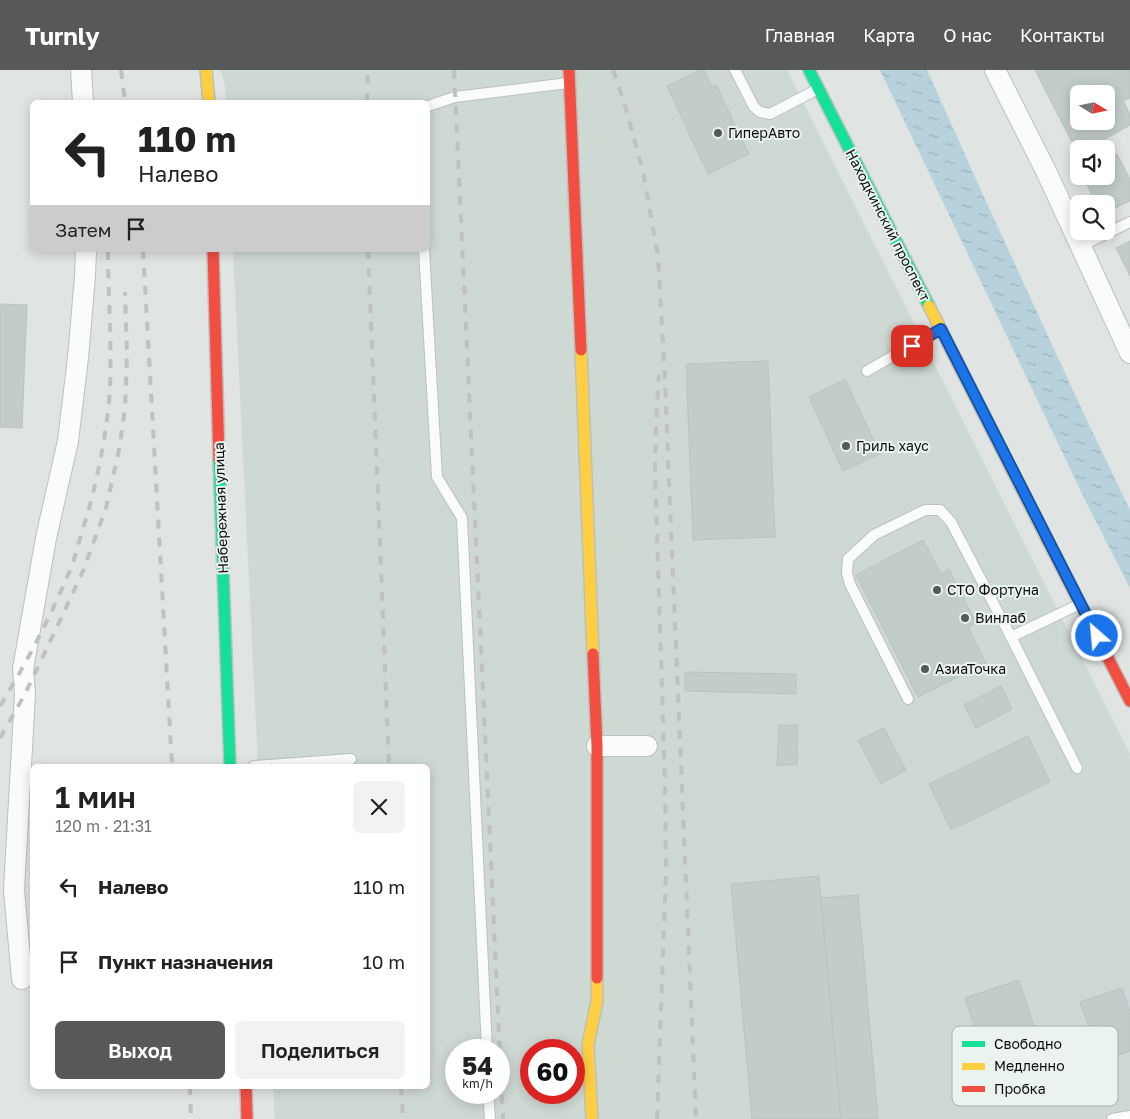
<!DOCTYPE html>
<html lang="ru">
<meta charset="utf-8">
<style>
:root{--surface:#fff;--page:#f2f2f2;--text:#222;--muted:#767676;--accent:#565958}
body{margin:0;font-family:"Golos Text",sans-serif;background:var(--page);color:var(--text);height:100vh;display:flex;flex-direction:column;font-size:19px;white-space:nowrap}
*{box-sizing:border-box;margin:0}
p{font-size:16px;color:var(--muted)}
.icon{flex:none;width:28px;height:28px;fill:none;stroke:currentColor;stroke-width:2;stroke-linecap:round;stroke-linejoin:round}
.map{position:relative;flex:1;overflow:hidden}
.panel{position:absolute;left:30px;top:694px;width:400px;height:325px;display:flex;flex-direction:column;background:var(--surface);border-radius:8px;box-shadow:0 2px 12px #0003}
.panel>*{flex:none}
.guide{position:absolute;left:30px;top:30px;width:400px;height:152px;border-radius:8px;box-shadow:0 2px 12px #0003;background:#fff;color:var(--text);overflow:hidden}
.needle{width:32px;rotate:100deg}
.buttons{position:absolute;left:1070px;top:15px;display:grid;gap:10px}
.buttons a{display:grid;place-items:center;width:45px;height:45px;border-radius:8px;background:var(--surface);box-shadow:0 2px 12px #0003;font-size:25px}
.speed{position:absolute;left:445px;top:969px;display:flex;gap:10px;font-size:25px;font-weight:700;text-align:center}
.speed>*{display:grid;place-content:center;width:65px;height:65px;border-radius:50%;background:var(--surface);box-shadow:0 2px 12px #0003;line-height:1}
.speed small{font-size:12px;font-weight:400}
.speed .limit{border:8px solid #d22;background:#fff;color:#111}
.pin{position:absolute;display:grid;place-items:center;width:42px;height:42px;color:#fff;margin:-21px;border-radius:10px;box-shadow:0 2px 8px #0006}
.me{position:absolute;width:55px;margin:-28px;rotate:333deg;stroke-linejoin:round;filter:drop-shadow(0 0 4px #0008)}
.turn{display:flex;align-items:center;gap:18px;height:105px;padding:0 25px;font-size:22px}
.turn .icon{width:65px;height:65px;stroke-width:2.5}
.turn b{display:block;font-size:35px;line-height:42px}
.then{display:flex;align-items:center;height:48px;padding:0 25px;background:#0003;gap:10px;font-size:19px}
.round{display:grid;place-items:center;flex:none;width:52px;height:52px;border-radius:8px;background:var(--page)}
.head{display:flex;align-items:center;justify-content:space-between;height:85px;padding:0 25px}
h1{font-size:30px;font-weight:600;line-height:38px}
.action{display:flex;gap:10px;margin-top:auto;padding:10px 25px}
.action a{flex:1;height:58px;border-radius:8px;background:var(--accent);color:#fff;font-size:20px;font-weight:600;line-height:58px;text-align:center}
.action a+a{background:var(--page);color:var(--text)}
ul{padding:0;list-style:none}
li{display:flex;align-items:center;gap:15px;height:75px;padding:0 25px}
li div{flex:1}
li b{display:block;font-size:19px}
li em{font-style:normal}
header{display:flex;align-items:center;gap:30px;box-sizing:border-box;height:70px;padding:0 25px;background:var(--accent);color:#fff}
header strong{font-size:24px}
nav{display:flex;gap:28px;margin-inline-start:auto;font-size:18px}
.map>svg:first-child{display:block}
.built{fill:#cfd9d3;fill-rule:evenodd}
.water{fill:url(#water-ripples)}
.building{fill:#c2cccb;stroke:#bec1c0;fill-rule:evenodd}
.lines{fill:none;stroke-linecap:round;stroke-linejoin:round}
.lane-casing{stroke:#bcc0be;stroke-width:12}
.street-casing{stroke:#bcc0be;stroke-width:22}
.fast-casing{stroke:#bcc0be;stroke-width:14}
.slow-casing{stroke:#bcc0be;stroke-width:14}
.jam-casing{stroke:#bcc0be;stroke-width:14}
.lane{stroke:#fafbfb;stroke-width:10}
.street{stroke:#fafbfb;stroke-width:20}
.fast{stroke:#16e098;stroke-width:11}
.slow{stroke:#ffcf43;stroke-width:11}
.jam{stroke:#f24e42;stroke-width:11}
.rail{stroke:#c1c1c1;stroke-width:4;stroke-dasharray:9 9;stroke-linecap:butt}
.route-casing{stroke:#114b97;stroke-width:12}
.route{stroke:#1a73e8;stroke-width:9}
.poi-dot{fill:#565958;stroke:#ebf3ef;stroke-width:2}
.labels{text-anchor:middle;stroke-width:4;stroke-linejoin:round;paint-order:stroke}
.poi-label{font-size:14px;fill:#0c0e0d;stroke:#ebf3ef;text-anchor:start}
.street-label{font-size:14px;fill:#0c0e0d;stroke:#ebf3ef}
.key{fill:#ebf3ef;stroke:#a8aeab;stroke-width:1}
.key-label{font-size:14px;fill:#0c0e0d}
</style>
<header>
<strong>Turnly</strong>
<nav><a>Главная</a><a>Карта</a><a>О нас</a><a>Контакты</a></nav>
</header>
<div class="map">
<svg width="1130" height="1049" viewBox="0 0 1130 1049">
<defs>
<pattern id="water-ripples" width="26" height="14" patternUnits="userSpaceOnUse" patternTransform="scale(1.25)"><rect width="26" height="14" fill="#b7d2dc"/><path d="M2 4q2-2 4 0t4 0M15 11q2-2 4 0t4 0" fill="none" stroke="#9cb3bc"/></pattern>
</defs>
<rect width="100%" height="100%" fill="#e0e4e2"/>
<path class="built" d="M221,0H787L1130,684V1049H275L273,1016H428V696H258L233,180H428V32H226L225,16ZM456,980H499V1022H456ZM531,980H574V1022H531Z"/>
<path class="water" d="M880,0H927L984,127L1082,340L1130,440V518L1086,432Z"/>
<g class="building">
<path d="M700,0H704L712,17L716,15L749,84L708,104L667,16Z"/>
<path d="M1035,0H1130V28L1123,31L1130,44V55L1088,79H1079L1078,84ZM1079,24H1106V51H1079Z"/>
<path d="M1117,84L1130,109V131L1106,142V134H1096L1083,106H1106V89Z"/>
<path d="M1130,171V206L1116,178Z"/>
<path d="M0,234L27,235L22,358L0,357Z"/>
<path d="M768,291L775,467L693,470L686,294Z"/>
<path d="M845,309L880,384L843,401L809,327Z"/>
<path d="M923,470L941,504L949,499L976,553L968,557L986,593L918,627L856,505Z"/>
<path d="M685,602L796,604V624L685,621Z"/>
<path d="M1001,616L1012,639L976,658L964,635Z"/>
<path d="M779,655H798L797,695H777Z"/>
<path d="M884,658L906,700L881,714L858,670Z"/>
<path d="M1028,666L1050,712L951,760L929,714Z"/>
<path d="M819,806L841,1049H752L731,814Z"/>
<path d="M858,825L878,1049H841L821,828Z"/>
<path d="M1019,910L1050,1005L996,1023L965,928Z"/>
<path d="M1122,918L1130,942V981L1101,991L1080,932Z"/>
</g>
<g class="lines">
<g class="lane-casing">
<g id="lane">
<path d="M735,0L754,37L760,42L770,44L818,19"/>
<path d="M428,36L455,27L568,13"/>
<path d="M1081,176L1130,152"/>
<path d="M424,180L437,407L462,448L487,980"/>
<path d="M867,301L940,259"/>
<path d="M1011,567L1080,534"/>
<path d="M908,629L850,514L847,503L848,489L874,465L925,440H940L951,452L1011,567L1077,698"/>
<path d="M254,696L351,689"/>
<path d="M488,1022L490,1049"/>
<path d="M1112,1049L1130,1046"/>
</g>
</g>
<g class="street-casing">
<g id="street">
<path d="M81,0L83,32"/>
<path d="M995,0L1046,101L1130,283"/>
<path d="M597,676H647"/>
<path d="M22,909L14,820L25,624L23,599L46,468L68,371L78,288L85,206L86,180"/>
</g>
</g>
<g class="fast-casing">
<g id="fast">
<path d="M809,0L929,236"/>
<path d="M219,389L230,696"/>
</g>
</g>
<g class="slow-casing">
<g id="slow">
<path d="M206,0L209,32"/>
<path d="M929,236L1046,467"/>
<path d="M581,280L593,584"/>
<path d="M592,1049L588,975L597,931V908"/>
</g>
</g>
<g class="jam-casing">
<g id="jam">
<path d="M569,0L581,280"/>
<path d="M213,180L219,389"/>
<path d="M1046,467L1130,631"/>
<path d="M593,584L597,676V908"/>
<path d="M246,1016L247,1049"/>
</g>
</g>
<use href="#lane" class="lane"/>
<use href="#street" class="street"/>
<use href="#fast" class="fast"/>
<use href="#slow" class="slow"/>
<use href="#jam" class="jam"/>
<g class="rail">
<path d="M121,0L125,32"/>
<path d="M454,0L503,1049"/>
<path d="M613,0L624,32L643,102L658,186L665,309L668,387L696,1049"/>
<path d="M367,32L368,0"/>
<path d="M143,180L172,696"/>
<path d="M368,180L389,696"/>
<path d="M0,636C27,592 51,546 71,498C75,487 78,476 81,465C95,422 104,378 109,332C113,281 108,230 108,180"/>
<path d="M0,668L25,624L56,559L83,501L106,438L119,380L125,339L127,284L125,222"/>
<path d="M190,1016L191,1049"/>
<path d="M401,1016L403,1049"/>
<path d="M657,1049L666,800L665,714L655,400L656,352L659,305"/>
</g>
</g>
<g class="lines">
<g class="route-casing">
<path id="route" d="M912,276L941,259L1097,566"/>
</g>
<use href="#route" class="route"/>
</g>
<g class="poi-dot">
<circle cx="718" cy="63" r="5"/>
<circle cx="846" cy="376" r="5"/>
<circle cx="937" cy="520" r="5"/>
<circle cx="965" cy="548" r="5"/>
<circle cx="925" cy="599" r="5"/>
</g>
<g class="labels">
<g class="poi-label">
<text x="728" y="68">ГиперАвто</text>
<text x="856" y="381">Гриль хаус</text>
<text x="947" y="525">СТО Фортуна</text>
<text x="975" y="553">Винлаб</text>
<text x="935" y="604">АзиаТочка</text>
</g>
<g class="street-label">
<text transform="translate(888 155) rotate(63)" y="5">Находкинский проспект</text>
<text transform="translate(221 438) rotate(-92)" y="5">Набережная улица</text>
</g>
</g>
<rect x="952" y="956" width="166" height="80" rx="8" class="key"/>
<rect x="962" y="971" width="23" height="6" fill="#16e098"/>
<rect x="962" y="993" width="23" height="7" fill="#ffcf43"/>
<rect x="962" y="1016" width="23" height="6" fill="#f24e42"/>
<g class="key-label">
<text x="994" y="979">Свободно</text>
<text x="994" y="1001">Медленно</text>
<text x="994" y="1024">Пробка</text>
</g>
</svg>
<div class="buttons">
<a><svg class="needle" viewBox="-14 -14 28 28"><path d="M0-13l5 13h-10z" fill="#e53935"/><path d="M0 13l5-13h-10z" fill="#767676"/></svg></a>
<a><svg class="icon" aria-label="sound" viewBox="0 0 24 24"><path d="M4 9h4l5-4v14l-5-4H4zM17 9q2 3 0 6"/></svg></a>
<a><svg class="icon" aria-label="search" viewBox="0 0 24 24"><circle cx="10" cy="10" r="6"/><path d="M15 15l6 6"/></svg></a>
</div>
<div class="speed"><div>54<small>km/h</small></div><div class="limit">60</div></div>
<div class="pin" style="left:912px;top:276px;background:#d93025"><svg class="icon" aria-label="arrive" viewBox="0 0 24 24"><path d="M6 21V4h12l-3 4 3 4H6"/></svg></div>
<svg class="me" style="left:1097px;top:566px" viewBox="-20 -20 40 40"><circle r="17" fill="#1a73e8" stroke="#fff" stroke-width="3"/><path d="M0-11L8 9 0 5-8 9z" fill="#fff"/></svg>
<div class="guide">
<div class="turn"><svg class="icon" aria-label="left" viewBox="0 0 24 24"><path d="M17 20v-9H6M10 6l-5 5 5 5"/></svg><div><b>110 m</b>Налево</div></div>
<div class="then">Затем<svg class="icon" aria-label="arrive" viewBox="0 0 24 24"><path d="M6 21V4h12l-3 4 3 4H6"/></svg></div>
</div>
<section class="panel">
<div class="head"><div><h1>1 мин</h1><p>120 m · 21:31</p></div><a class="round"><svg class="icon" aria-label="close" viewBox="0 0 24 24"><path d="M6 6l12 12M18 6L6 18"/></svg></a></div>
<ul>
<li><svg class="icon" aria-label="left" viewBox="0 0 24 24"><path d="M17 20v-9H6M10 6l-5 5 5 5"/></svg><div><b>Налево</b></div><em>110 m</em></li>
<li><svg class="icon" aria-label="arrive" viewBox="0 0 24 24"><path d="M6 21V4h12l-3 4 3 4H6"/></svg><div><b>Пункт назначения</b></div><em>10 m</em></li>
</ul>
<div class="action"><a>Выход</a><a>Поделиться</a></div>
</section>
</div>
